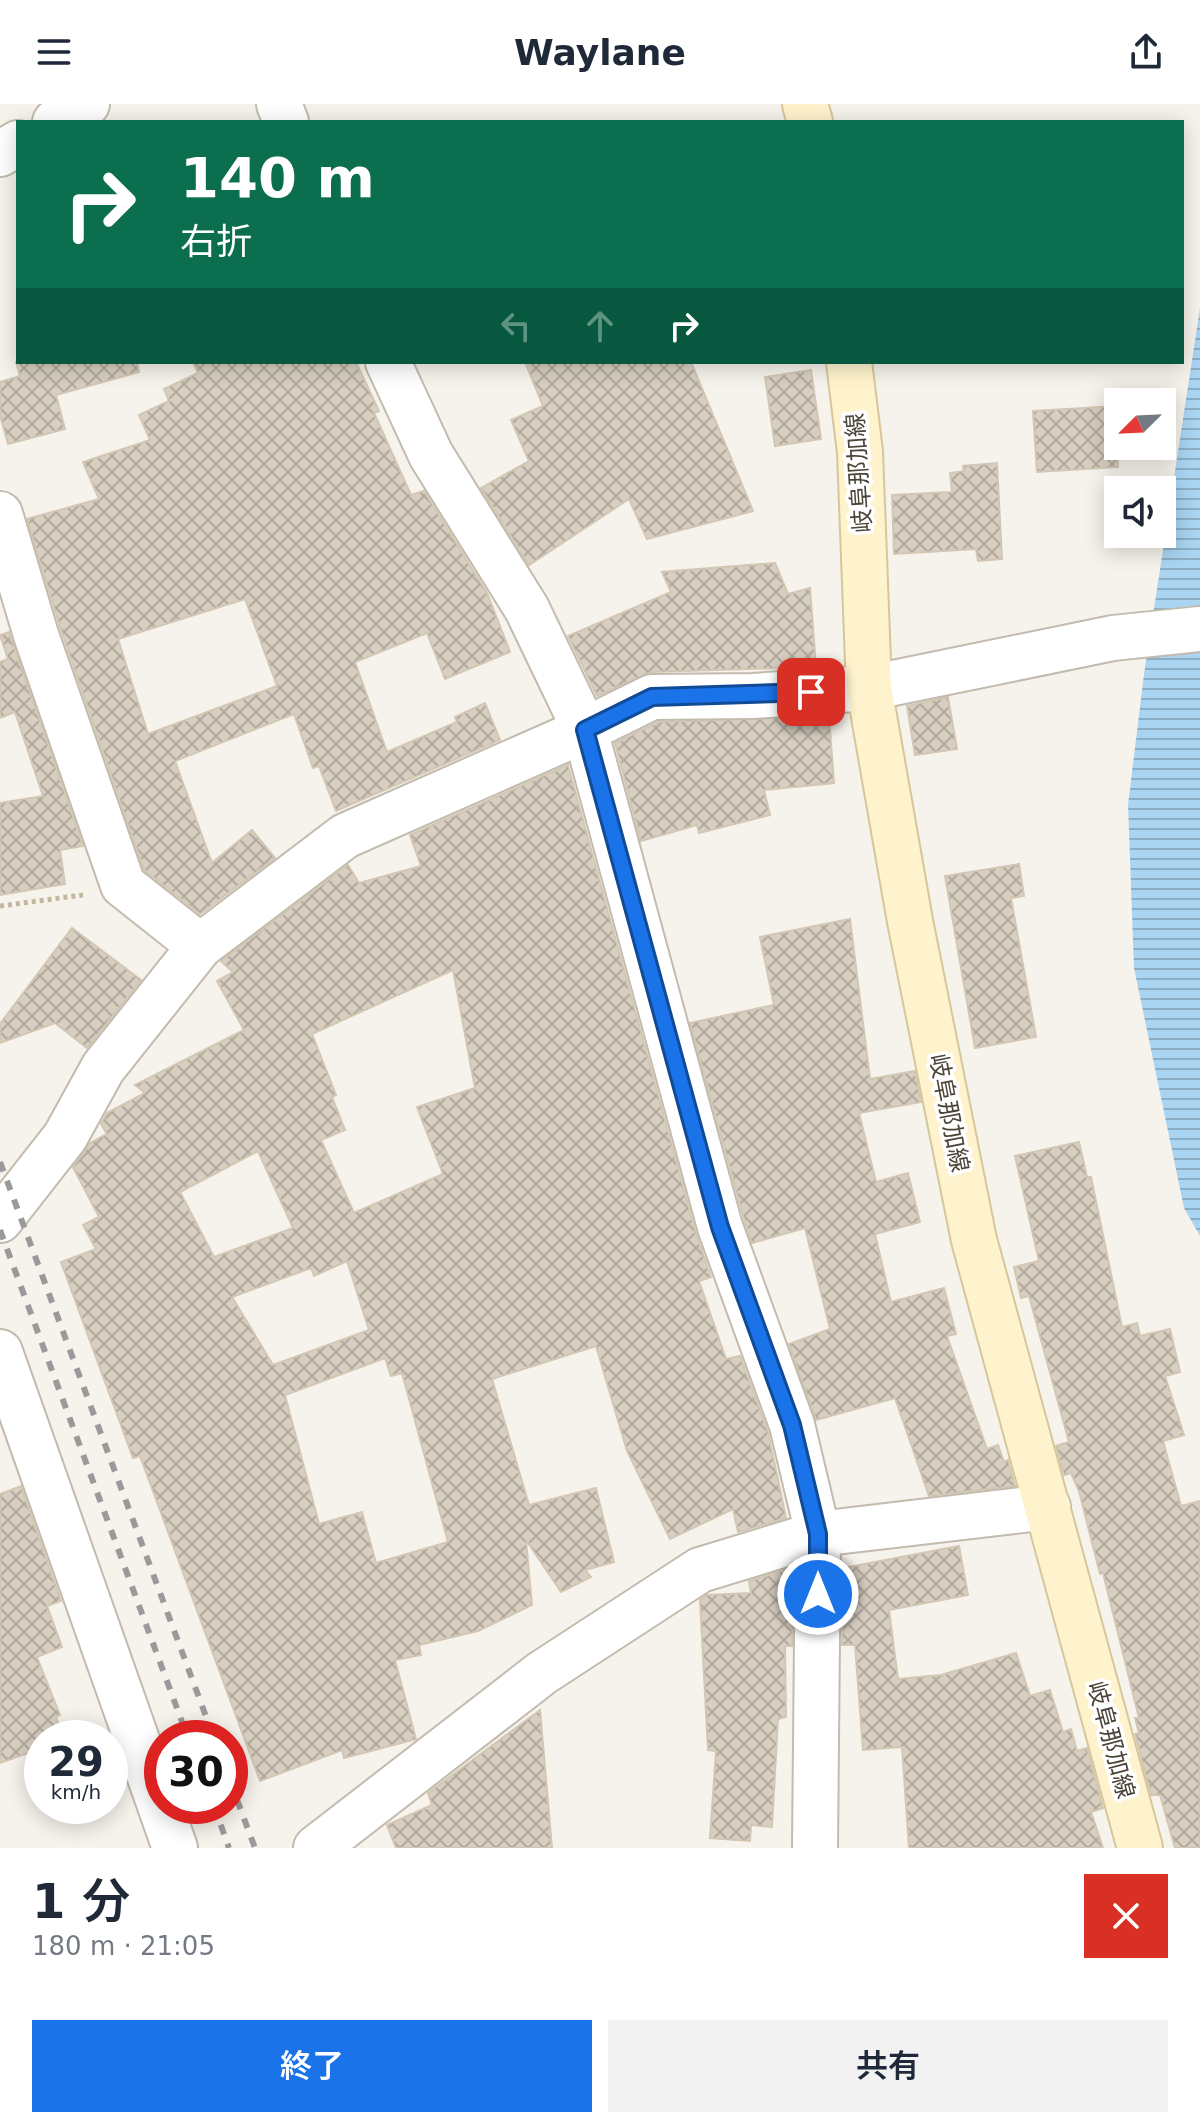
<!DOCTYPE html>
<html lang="ja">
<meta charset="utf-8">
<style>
:root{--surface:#fff;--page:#f2f2f3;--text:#1f2937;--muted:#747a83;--accent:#1a73e8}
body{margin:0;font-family:"DejaVu Sans","Noto Sans JP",sans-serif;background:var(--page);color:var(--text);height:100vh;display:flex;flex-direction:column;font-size:30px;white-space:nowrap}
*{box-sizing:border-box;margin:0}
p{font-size:26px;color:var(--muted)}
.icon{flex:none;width:44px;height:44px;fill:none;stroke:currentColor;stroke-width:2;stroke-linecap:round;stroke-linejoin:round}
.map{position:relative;height:1744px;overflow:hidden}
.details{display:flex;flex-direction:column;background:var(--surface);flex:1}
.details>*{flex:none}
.top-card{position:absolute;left:16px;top:16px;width:1168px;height:244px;border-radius:0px;box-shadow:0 4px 20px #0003;background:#0b6e4f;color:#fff;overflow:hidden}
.needle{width:52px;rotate:246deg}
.tools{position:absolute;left:1104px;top:284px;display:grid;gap:16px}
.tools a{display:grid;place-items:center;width:72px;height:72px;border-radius:0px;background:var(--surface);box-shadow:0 4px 20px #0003;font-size:40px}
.speed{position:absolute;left:24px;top:1616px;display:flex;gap:16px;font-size:40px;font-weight:700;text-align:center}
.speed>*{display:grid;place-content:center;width:104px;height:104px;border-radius:50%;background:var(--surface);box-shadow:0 4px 20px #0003;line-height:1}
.speed small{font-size:20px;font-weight:400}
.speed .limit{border:12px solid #d22;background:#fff;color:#111}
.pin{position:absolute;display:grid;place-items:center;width:68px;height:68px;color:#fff;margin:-34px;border-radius:16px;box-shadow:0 4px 12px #0006}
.me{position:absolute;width:88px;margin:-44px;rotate:0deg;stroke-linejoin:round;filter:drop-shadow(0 0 6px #0008)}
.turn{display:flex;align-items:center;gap:28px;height:168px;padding:0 32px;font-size:36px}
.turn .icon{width:104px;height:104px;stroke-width:2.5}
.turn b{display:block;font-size:56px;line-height:68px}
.lanes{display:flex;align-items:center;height:76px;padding:0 32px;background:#0003;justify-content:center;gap:40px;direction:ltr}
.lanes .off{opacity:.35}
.round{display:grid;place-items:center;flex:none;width:84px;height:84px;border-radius:0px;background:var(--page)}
.head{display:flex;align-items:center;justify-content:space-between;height:136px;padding:0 32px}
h1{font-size:48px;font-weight:600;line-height:60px}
.primary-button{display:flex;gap:16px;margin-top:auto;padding:16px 32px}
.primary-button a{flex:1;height:92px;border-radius:0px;background:var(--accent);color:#fff;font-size:32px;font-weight:600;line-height:92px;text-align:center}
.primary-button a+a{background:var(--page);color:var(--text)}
header{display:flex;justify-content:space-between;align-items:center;height:104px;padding:0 32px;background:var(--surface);font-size:36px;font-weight:600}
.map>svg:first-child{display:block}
.water{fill:url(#water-rules)}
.building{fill:url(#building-cross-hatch);stroke:#d3c7b4;stroke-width:2;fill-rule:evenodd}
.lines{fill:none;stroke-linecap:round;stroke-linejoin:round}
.minor-casing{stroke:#c2bbae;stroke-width:48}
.tertiary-casing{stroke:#c2bbae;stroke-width:48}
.secondary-casing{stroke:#d6c79b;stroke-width:48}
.path{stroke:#c4b79f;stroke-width:5;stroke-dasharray:4 4;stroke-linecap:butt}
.minor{stroke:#fff;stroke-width:44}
.tertiary{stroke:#fff;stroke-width:44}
.secondary{stroke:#fff3cd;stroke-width:44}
.rail{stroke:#9a9a9a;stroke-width:6;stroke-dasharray:10 10;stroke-linecap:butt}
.route-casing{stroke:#114b97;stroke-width:20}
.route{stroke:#1a73e8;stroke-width:14}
.labels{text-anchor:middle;stroke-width:7;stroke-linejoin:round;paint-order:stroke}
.street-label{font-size:24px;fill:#4b4439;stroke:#fff}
</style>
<header><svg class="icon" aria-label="menu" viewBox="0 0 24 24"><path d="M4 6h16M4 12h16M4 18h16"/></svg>Waylane<svg class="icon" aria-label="share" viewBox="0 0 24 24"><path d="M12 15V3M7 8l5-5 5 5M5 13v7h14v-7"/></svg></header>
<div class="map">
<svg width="1200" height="1744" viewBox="0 0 1200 1744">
<defs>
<pattern id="water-rules" width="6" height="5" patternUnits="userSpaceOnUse" patternTransform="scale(2)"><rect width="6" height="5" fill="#a9d4f2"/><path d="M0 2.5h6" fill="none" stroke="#8caec5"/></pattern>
<pattern id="building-cross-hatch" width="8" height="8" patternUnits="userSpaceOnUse" patternTransform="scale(2)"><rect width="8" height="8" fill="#d8cfc1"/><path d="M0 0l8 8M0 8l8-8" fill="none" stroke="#b1aa9e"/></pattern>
</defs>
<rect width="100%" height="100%" fill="#f6f3ec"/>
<path class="water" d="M1200,204V1132L1184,1104L1134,864L1128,701L1144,570Z"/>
<g class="building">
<path d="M16,258H137L139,268L56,291L65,325L8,340L0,311V278L20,272Z"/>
<path d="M193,258H356L379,307L374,309L411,391L424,387L487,489L510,548L445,575L427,529L355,558L387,648L457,618L455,613L485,599L500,636L336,707L319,662L313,664L294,610L175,657L212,759L252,726L275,754L200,810L144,766L60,523L27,415L99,395L83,358L150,336L139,311L169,297L164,285L198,269ZM245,495L277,582L148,630L118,535Z"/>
<path d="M525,258H691L753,407L647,435L629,395L529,461L481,384L529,357L511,316L543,302Z"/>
<path d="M811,266L821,335L775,342L765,273Z"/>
<path d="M1118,302V363L1037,368L1033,307Z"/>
<path d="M997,359L1002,455L978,457L976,445L894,450L892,391L952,388L950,369L964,367L963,362Z"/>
<path d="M775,459L788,490L810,484L816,563L651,568L597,592L568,532L671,488L662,468Z"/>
<path d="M9,528L83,742L60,746L65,780L0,791V699L43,692L15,608L0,614V558L8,555L0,531Z"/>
<path d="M948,593L957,645L915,651L907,602Z"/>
<path d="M829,612L834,679L764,686L770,711L699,729L697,721L641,737L615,639L658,618Z"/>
<path d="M568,661L696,1130L711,1173L699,1177L726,1255L740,1252L768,1328L786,1414L738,1428L733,1405L670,1435L627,1347L596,1242L492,1275L529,1401L596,1384L614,1458L585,1466L591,1473L561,1488L526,1436L532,1501L478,1527L419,1541L421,1551L395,1556L416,1635L344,1654L342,1646L260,1677L140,1352L133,1354L61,1158L96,1145L83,1121L99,1113L73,1063L90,1039L107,1030L101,1020L107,1009L145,989L135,981L244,926L217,877L233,868L221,857L348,761L359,779L421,762L410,731ZM453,866L475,984L417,1003L443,1070L354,1109L321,1036L345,1026L332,993L336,991L312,930ZM258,1047L293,1124L214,1153L180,1088ZM347,1157L369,1226L273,1261L232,1193L311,1164L314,1172ZM385,1254L391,1272L402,1269L448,1438L376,1459L362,1408L319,1420L285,1291Z"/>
<path d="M1019,760L1024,792L1011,794L1036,933L975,944L945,772Z"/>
<path d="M850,815L870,975L915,967L921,998L859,1009L876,1078L908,1069L920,1118L875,1130L891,1198L944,1184L956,1230L947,1232L987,1345L998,1341L1004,1358L1008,1356L1015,1382L929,1392L895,1294L816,1316L789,1240L830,1225L805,1124L752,1139L744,1115L690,919L774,901L760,833Z"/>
<path d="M72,824L141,876L87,944L55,919L0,939V920Z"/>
<path d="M1079,1038L1087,1073H1091L1122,1223L1137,1219L1140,1232L1170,1225L1180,1268L1165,1272L1184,1331L1163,1337L1181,1402L1200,1397V1744H1175L1160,1691H1151L1135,1630L1139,1629L1135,1614H1139L1103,1469L1100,1470L1079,1387L1071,1369L1064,1371L1056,1342L1069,1338L1029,1192L1021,1194L1014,1163L1039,1157L1015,1052Z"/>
<path d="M21,1382L61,1497L47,1502L62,1543L37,1553L60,1611L56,1613L64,1634H42V1644L0,1659V1390Z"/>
<path d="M959,1442L968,1491L889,1506L898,1575L941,1571L1016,1549L1030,1592L1050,1586L1063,1628L1071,1625L1077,1647L1087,1644L1103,1704L1091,1708L1103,1744H909L902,1643L863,1646L855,1541H842L843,1464Z"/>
<path d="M793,1464L792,1542H785L786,1613L778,1615L772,1723L751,1721L750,1737L710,1734L716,1647L708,1646L700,1496L707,1491L751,1489L749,1477Z"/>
<path d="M540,1606L552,1744H396L387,1721L432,1701L428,1689Z"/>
</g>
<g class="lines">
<g class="minor-casing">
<g id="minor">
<path d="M279,0L286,18"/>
<path d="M388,258L431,351L527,505L585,626L720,1123L792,1321L818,1430L815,1744"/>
<path d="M0,410L36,531L123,781L200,842"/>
<path d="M0,1116L65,1033L103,964L200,842L345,732L585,626L652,593L753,592L869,584L1113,534L1200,525"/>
<path d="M0,1248L175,1744"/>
<path d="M316,1744L542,1569L700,1466L818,1430L1048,1403"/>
</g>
</g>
<g class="tertiary-casing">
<g id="tertiary">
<path d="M55,18L87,0"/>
<path d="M0,50L18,39"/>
</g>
</g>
<g class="secondary-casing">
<g id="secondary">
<path d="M805,0L810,18"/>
<path d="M849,258L860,348L869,584L910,817L974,1136L1140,1744"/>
</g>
</g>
<path class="path" d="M0,802L83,791"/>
<use href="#minor" class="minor"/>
<use href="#tertiary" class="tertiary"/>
<use href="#secondary" class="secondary"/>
<g class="rail">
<path d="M0,1058L214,1634"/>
<path d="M0,1126L188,1634"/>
<path d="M230,1677L255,1744"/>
<path d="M214,1702L229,1744"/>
</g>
</g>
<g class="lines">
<g class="route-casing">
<path id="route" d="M811,588L652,593L585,626L720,1123L792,1321L818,1430V1490"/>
</g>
<use href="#route" class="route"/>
</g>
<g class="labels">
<g class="street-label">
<text transform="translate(859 369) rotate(-94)" y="8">岐阜那加線</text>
<text transform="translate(949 1009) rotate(79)" y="8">岐阜那加線</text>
<text transform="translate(1111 1636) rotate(75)" y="8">岐阜那加線</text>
</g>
</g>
</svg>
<div class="tools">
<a><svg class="needle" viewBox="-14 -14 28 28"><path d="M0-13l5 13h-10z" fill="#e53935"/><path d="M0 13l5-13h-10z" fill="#747a83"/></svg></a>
<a><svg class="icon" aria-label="sound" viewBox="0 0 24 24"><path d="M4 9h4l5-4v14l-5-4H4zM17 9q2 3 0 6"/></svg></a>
</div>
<div class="speed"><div>29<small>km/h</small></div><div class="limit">30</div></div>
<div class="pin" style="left:811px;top:588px;background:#d93025"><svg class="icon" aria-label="arrive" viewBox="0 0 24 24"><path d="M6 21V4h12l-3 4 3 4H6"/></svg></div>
<svg class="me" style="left:818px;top:1490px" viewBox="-20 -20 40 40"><circle r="17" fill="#1a73e8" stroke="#fff" stroke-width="3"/><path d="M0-11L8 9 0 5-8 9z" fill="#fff"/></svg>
<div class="top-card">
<div class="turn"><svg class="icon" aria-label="right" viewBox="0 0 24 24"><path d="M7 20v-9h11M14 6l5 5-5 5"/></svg><div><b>140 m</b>右折</div></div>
<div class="lanes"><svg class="icon off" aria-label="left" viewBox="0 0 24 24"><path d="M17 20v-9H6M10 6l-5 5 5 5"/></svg><svg class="icon off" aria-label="ahead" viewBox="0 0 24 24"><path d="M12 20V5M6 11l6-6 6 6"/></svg><svg class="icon" aria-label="right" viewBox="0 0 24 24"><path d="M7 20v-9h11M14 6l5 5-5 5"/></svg></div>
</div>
</div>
<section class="details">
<div class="head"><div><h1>1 分</h1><p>180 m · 21:05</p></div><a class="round" style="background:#d93025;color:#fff"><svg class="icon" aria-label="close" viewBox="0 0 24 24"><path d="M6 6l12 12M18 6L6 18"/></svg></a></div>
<div class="primary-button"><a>終了</a><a>共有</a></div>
</section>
